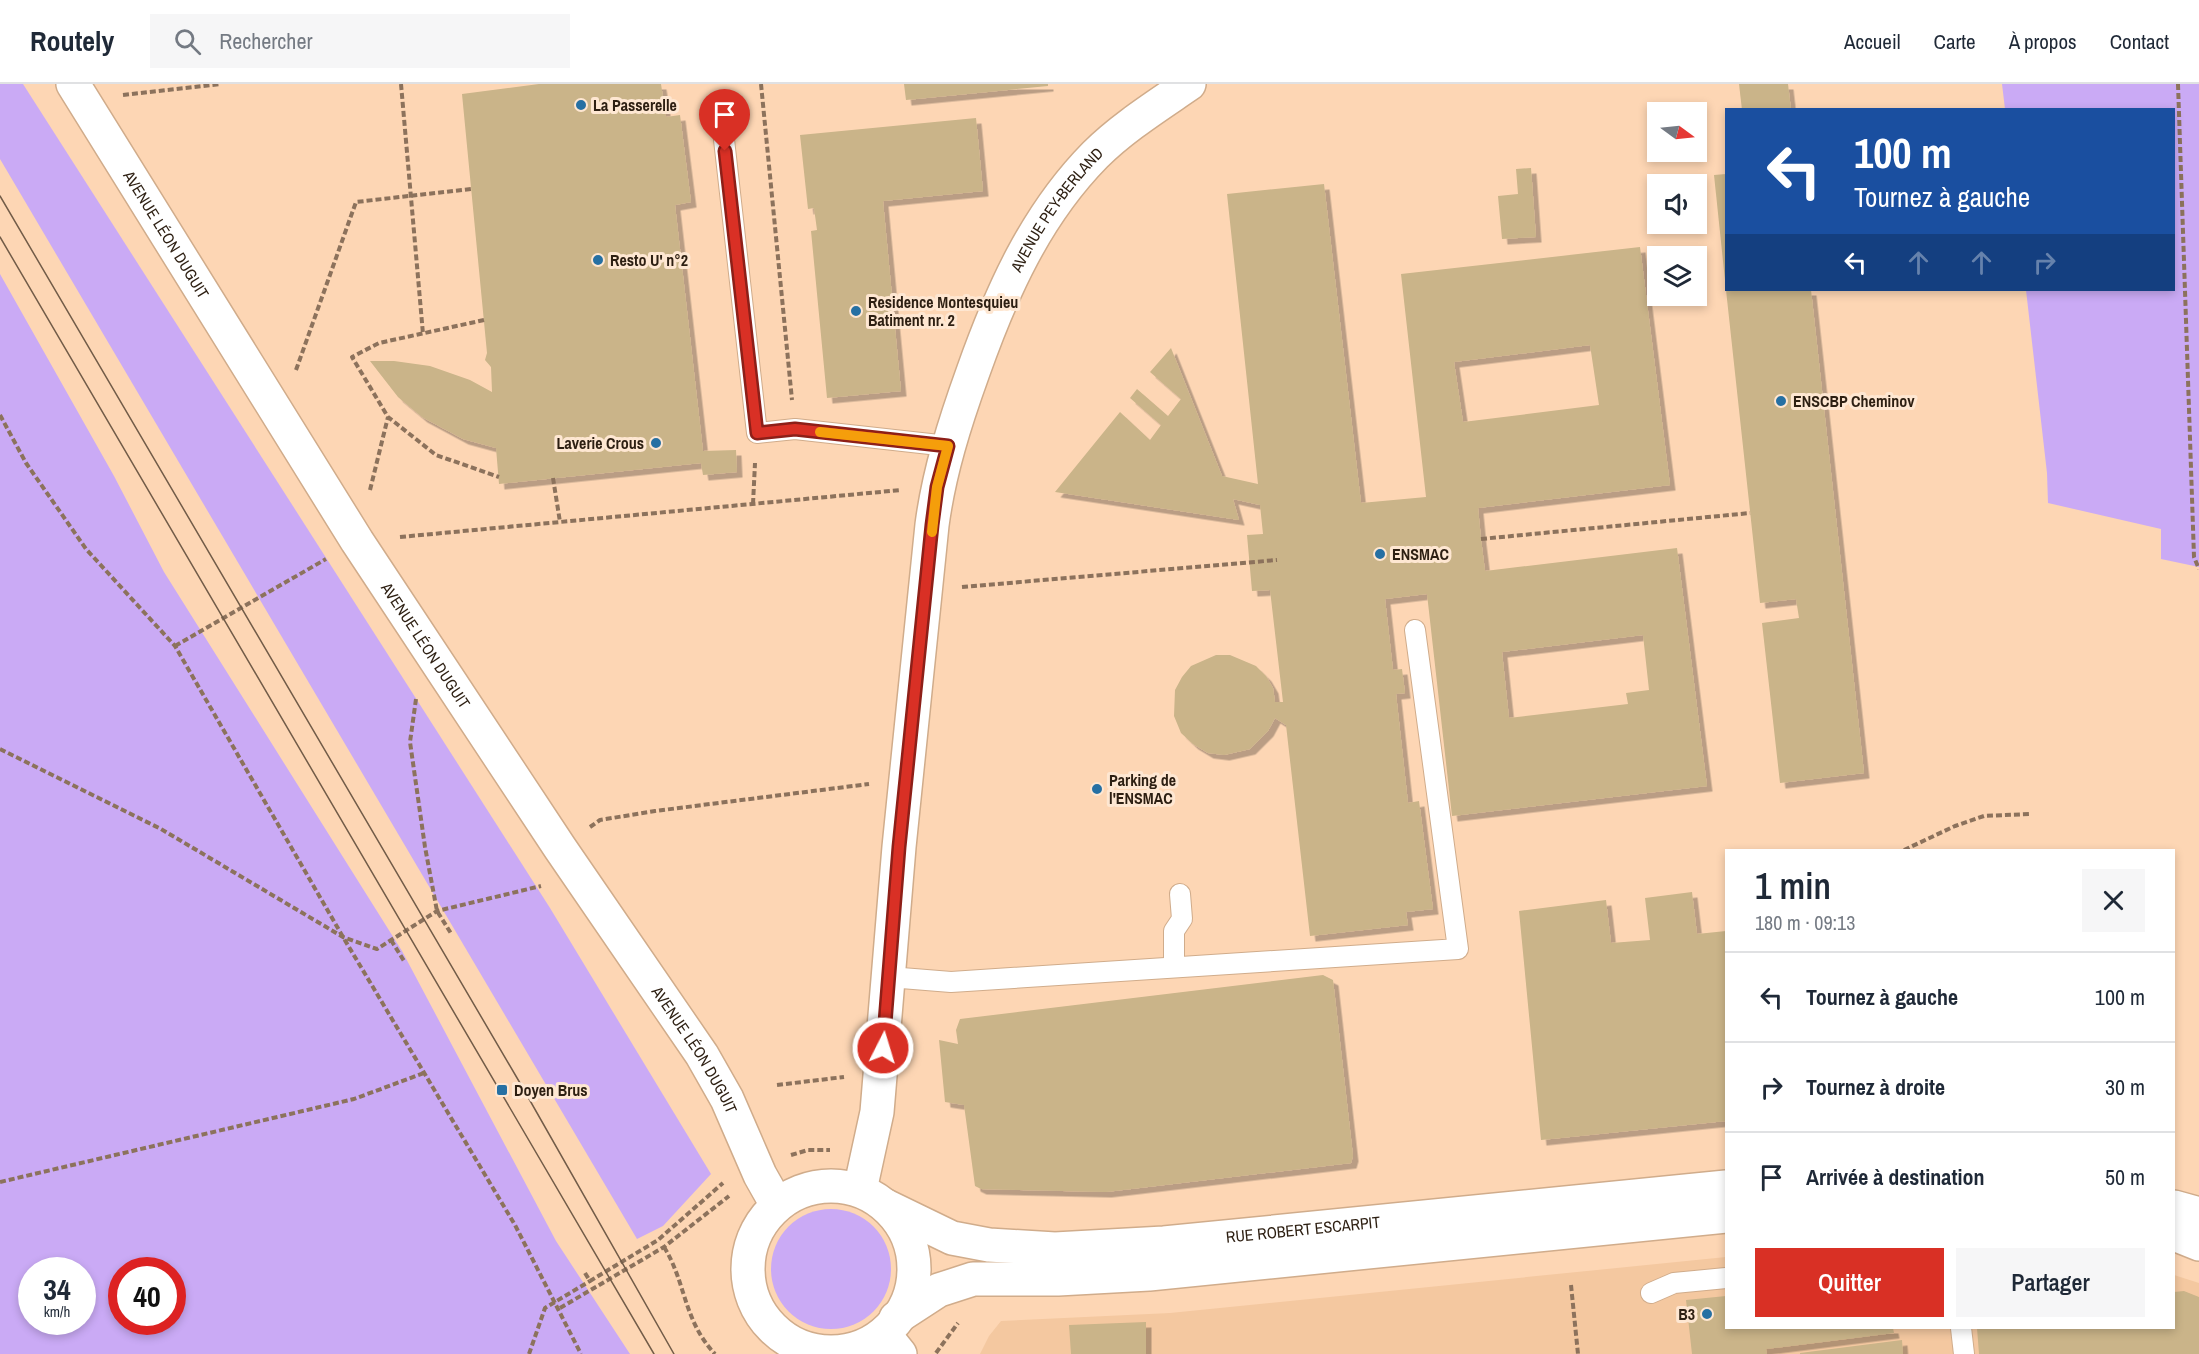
<!DOCTYPE html>
<html lang="fr">
<meta charset="utf-8">
<style>
:root{--surface:#fff;--page:#f6f6f7;--text:#1f2937;--muted:#747a83;--line:#e0e1e3;--accent:#d93025}
body{margin:0;font-family:"Archivo Narrow",sans-serif;background:var(--page);color:var(--text);height:100vh;display:flex;flex-direction:column;font-size:22px;white-space:nowrap}
*{box-sizing:border-box;margin:0}
p{font-size:20px;color:var(--muted)}
.icon{flex:none;width:33px;height:33px;fill:none;stroke:currentColor;stroke-width:2;stroke-linecap:round;stroke-linejoin:round}
.map{position:relative;flex:1;overflow:hidden}
.sheet{position:absolute;left:1725px;top:765px;width:450px;height:480px;display:flex;flex-direction:column;background:var(--surface);border-radius:0px;box-shadow:0 3px 9px #0003}
.sheet>*{flex:none}
.banner{position:absolute;left:1725px;top:24px;width:450px;height:183px;border-radius:0px;box-shadow:0 3px 9px #0003;background:#1a4fa0;color:#fff;overflow:hidden}
.needle{width:39px;rotate:105deg}
.controls{position:absolute;left:1647px;top:18px;display:grid;gap:12px}
.controls a{display:grid;place-items:center;width:60px;height:60px;border-radius:0px;background:var(--surface);box-shadow:0 3px 9px #0003;font-size:30px}
.speed{position:absolute;left:18px;top:1173px;display:flex;gap:12px;font-size:30px;font-weight:700;text-align:center}
.speed>*{display:grid;place-content:center;width:78px;height:78px;border-radius:50%;background:var(--surface);box-shadow:0 3px 9px #0003;line-height:1}
.speed small{font-size:15px;font-weight:400}
.speed .limit{border:9px solid #d22;background:#fff;color:#111}
.pin{position:absolute;display:grid;place-items:center;width:51px;height:51px;color:#fff;margin:-62px -26px;border-radius:50% 50% 50% 0;rotate:-45deg;box-shadow:0 0 6px #0007}
.pin .icon{rotate:45deg}
.me{position:absolute;width:66px;margin:-33px;rotate:5deg;stroke-linejoin:round;filter:drop-shadow(0 0 4px #0008)}
.turn{display:flex;align-items:center;gap:21px;height:126px;padding:0 30px;font-size:27px}
.turn .icon{width:78px;height:78px;stroke-width:2.5}
.turn b{display:block;font-size:42px;line-height:51px}
.lanes{display:flex;align-items:center;height:57px;padding:0 30px;background:#0003;justify-content:center;gap:30px;direction:ltr}
.lanes .off{opacity:.35}
.round{display:grid;place-items:center;flex:none;width:63px;height:63px;border-radius:0px;background:var(--page)}
.headline{display:flex;align-items:center;justify-content:space-between;height:102px;padding:0 30px}
h1{font-size:36px;font-weight:600;line-height:45px}
.button{display:flex;gap:12px;margin-top:auto;padding:12px 30px}
.button a{flex:1;height:69px;border-radius:0px;background:var(--accent);color:#fff;font-size:24px;font-weight:600;line-height:69px;text-align:center}
.button a+a{background:var(--page);color:var(--text)}
ul{padding:0;list-style:none}
li{display:flex;align-items:center;gap:18px;height:90px;padding:0 30px;border-top:2px solid var(--line)}
li div{flex:1}
li b{display:block;font-size:22px}
li em{font-style:normal}
header{display:flex;align-items:center;gap:36px;box-sizing:border-box;height:84px;padding:0 30px;background:var(--surface);border-bottom:2px solid var(--line)}
header strong{font-size:28px}
nav{display:flex;gap:33px;margin-inline-start:auto;font-size:21px}
.search{width:420px;height:54px;background:var(--page);display:flex;align-items:center;gap:15px;box-sizing:border-box;padding:0 21px;border-radius:0px;color:var(--muted);font-size:22px}
.map>svg:first-child{display:block}
.built{fill:#f4c8a0}
.green{fill:#caaaf5;fill-rule:evenodd}
.building{fill:#cab489;fill-rule:evenodd;filter:url(#shadow)}
.lines{fill:none;stroke-linecap:round;stroke-linejoin:round}
.lane-casing{stroke:#d0ac8b;stroke-width:22}
.street-casing{stroke:#d0ac8b;stroke-width:36}
.secondary-casing{stroke:#d0ac8b;stroke-width:36}
.path{stroke:#8c725c;stroke-width:4;stroke-dasharray:6 3;stroke-linecap:butt}
.lane{stroke:#fff;stroke-width:20}
.street{stroke:#fff;stroke-width:33}
.secondary{stroke:#fff;stroke-width:33}
.tram{stroke:#725c48;stroke-width:1.5}
.route-casing{stroke:#8d1f18;stroke-width:15}
.route{stroke:#d93025;stroke-width:10}
.slow{stroke:#f59e0b;stroke-width:10}
.poi-dot{fill:#2670a3;stroke:#fee7d2;stroke-width:2}
.labels{text-anchor:middle;stroke-width:6;stroke-linejoin:round;paint-order:stroke}
.poi-label{font-size:16px;font-weight:bold;fill:#2d1f12;stroke:#fee7d2;text-anchor:start}
.street-label{font-size:16px;fill:#2d1f12;stroke:#fee7d2}
</style>
<header>
<strong>Routely</strong>
<div class="search"><svg class="icon" aria-label="search" viewBox="0 0 24 24"><circle cx="10" cy="10" r="6"/><path d="M15 15l6 6"/></svg>Rechercher</div>
<nav><a>Accueil</a><a>Carte</a><a>À propos</a><a>Contact</a></nav>
</header>
<div class="map">
<svg width="2199" height="1270" viewBox="0 0 2199 1270">
<defs>
<filter id="shadow"><feDropShadow dx="5.5" dy="5.5" stdDeviation="0" flood-color="#0004"/></filter>
</defs>
<rect width="100%" height="100%" fill="#fdd6b4"/>
<path class="built" d="M1726,1173V1244H2174V1191L2199,1199V1270H980L989,1252L1001,1237L1170,1229Z"/>
<g class="green">
<path d="M0,0H23L550,824L711,1090L663,1142L637,1155L0,75Z"/>
<path d="M2002,0H2199V483L2161,475V445L2048,419L2047,389L2026,206H2174V26L2005,25Z"/>
<path d="M0,190L114,392L164,488L402,867L556,1157L630,1270H0ZM32,1186H82V1238H32ZM122,1186H172V1238H122Z"/>
<circle cx="831" cy="1185" r="60"/>
</g>
<g class="building">
<path d="M539,0H661L666,33L680,31L691,118L675,121L703,367L736,366L737,388L703,391L701,379L499,400L496,364L463,355L422,333L398,313L370,277H394L430,282L470,296L492,308L491,283L485,276L487,269L462,10Z"/>
<path d="M904,0H1048V2L906,16Z"/>
<path d="M1739,0H1788L1791,26H1742Z"/>
<path d="M976,34L983,107L883,117L901,307L827,314L811,147L817,146L814,124L808,125L800,51Z"/>
<path d="M1531,84L1536,153L1502,155L1498,112L1518,110L1516,85Z"/>
<path d="M1726,90V196H1725L1714,91Z"/>
<path d="M1324,100L1361,419L1426,413L1401,190L1640,163L1670,401L1478,424L1481,455L1485,487L1677,464L1707,702L1452,732L1427,510L1385,515L1393,586L1402,585L1405,609L1396,610L1408,719L1419,717L1433,825L1406,828L1408,841L1310,852L1286,641L1275,634L1268,647L1250,665L1224,671L1208,669L1193,660L1181,649L1174,632L1175,606L1182,593L1191,582L1216,571H1230L1256,582L1266,592L1273,604L1275,618H1283L1270,506L1252,507L1247,451L1263,450L1260,421L1233,415L1239,436L1055,408L1120,328L1150,356L1161,341L1130,314L1137,305L1168,332L1181,315L1150,288L1171,264L1222,392L1258,400L1227,110ZM1590,261L1599,321L1463,338L1454,278ZM1643,551L1649,606L1626,609L1628,620L1509,634L1502,568Z"/>
<path d="M1726,206H1811L1864,689L1780,699L1762,539L1799,534L1796,515L1760,519Z"/>
<path d="M1692,808L1697,850L1726,847V1037L1541,1056L1519,827L1606,816L1611,859L1650,856L1645,814Z"/>
<path d="M1323,891L1333,896L1353,1072L1351,1079L1106,1108L981,1105L975,1102L964,1021L945,1018L939,956L958,960L956,946L960,935Z"/>
<path d="M2184,1207L2199,1213V1270H1979L1977,1244H2174V1208Z"/>
<path d="M1726,1212V1244H1893L1894,1249L1766,1265L1767,1270H1692L1686,1216Z"/>
<path d="M1146,1238V1270H1071L1069,1241Z"/>
<path d="M1902,1256L1903,1270H1800V1269Z"/>
</g>
<g class="lines">
<g class="lane-casing">
<g id="lane">
<path d="M720,20L757,349L795,345L948,362"/>
<path d="M1174,882V847L1182,835L1180,810"/>
<path d="M889,893L951,898L1458,865L1415,546"/>
<path d="M1651,1209L1674,1199L1726,1194"/>
<path d="M1961,1244L1964,1270"/>
</g>
</g>
<g class="street-casing">
<g id="street">
<path id="s1" d="M73,0L357,457L560,764L702,971L727,1015L760,1091L777,1121"/>
<path d="M884,1250L900,1270"/>
</g>
</g>
<g class="secondary-casing">
<g id="secondary">
<circle cx="831" cy="1185" r="83"/>
<path id="s2" d="M860,1106L877,1028L899,763L932,441C939,388 955,338 973,288C1001,209 1035,132 1095,71C1122,44 1157,22 1189,0"/>
<path id="s3" d="M886,1122L952,1154L989,1161L1055,1165L1164,1159L1726,1103"/>
<path d="M2174,1123L2199,1130"/>
<path d="M2174,1150L2199,1160"/>
<path d="M896,1234L939,1206L973,1195H1058L1149,1190L1726,1132"/>
</g>
</g>
<g class="path">
<path d="M401,0L423,250"/>
<path d="M761,0L792,316"/>
<path d="M2178,0L2194,473L2199,485"/>
<path d="M123,11L221,0"/>
<path d="M484,236L379,259L352,273L388,333L436,371L499,393"/>
<path d="M296,286L356,118L471,105"/>
<path d="M0,331L26,379L86,465L175,562L343,853L515,1141L581,1270"/>
<path d="M553,394L560,438"/>
<path d="M370,406L388,333"/>
<path d="M753,420L755,379"/>
<path d="M400,453L901,406"/>
<path d="M1481,455L1750,429"/>
<path d="M962,503L1277,476"/>
<path d="M175,562L326,475"/>
<path d="M416,615L410,658L425,763L437,827L452,851"/>
<path d="M0,665L161,745L343,853L377,865L437,827L541,802"/>
<path d="M590,743L600,736L655,727L869,700"/>
<path d="M1904,766L1955,742L1984,732L2030,730"/>
<path d="M391,856L404,877"/>
<path d="M777,1001L844,993"/>
<path d="M791,1071L808,1066H830"/>
<path d="M0,1098L354,1015L424,989"/>
<path d="M664,1163C686,1198 683,1236 715,1270"/>
<path d="M585,1189L590,1197L658,1156L723,1099"/>
<path d="M1571,1201L1578,1270"/>
<path d="M560,1224L664,1163L729,1112"/>
<path d="M936,1269L958,1239"/>
<path d="M529,1270L545,1224L590,1197"/>
</g>
<use href="#lane" class="lane"/>
<use href="#street" class="street"/>
<use href="#secondary" class="secondary"/>
<g class="tram">
<path d="M0,112L520,999L674,1270"/>
<path d="M0,153L654,1270"/>
</g>
</g>
<g class="lines">
<g class="route-casing">
<path id="route" d="M725,67L757,349L795,345L948,362L937,403L932,441L899,763L883,964"/>
</g>
<use href="#route" class="route"/>
<path class="slow" d="M820,348L948,362L937,403L932,448"/>
</g>
<g class="poi-dot">
<circle cx="581" cy="21" r="6"/>
<circle cx="598" cy="176" r="6"/>
<circle cx="856" cy="227" r="6"/>
<circle cx="1781" cy="317" r="6"/>
<circle cx="656" cy="359" r="6"/>
<circle cx="1380" cy="470" r="6"/>
<circle cx="1097" cy="705" r="6"/>
<rect x="496" y="1000" width="12" height="12" rx="3"/>
<circle cx="1707" cy="1230" r="6"/>
</g>
<g class="labels">
<g class="poi-label">
<text x="593" y="27">La Passerelle</text>
<text x="610" y="182">Resto U' n°2</text>
<text x="868" y="224">Residence Montesquieu<tspan x="868" dy="18">Batiment nr. 2</tspan></text>
<text x="1793" y="323">ENSCBP Cheminov</text>
<text x="644" y="365" text-anchor="end">Laverie Crous</text>
<text x="1392" y="476">ENSMAC</text>
<text x="1109" y="702">Parking de<tspan x="1109" dy="18">l'ENSMAC</tspan></text>
<text x="514" y="1012">Doyen Brus</text>
<text x="1695" y="1236" text-anchor="end">B3</text>
</g>
<g class="street-label">
<text dy="6" stroke="none"><textPath href="#s2" startOffset="1012">AVENUE PEY-BERLAND</textPath></text>
<text dy="6" stroke="none"><textPath href="#s1" startOffset="177">AVENUE LÉON DUGUIT</textPath></text>
<text dy="6" stroke="none"><textPath href="#s1" startOffset="663">AVENUE LÉON DUGUIT</textPath></text>
<text dy="6" stroke="none"><textPath href="#s1" startOffset="1149">AVENUE LÉON DUGUIT</textPath></text>
<text dy="6" stroke="none"><textPath href="#s3" startOffset="426">RUE ROBERT ESCARPIT</textPath></text>
</g>
</g>
</svg>
<div class="controls">
<a><svg class="needle" viewBox="-14 -14 28 28"><path d="M0-13l5 13h-10z" fill="#e53935"/><path d="M0 13l5-13h-10z" fill="#747a83"/></svg></a>
<a><svg class="icon" aria-label="sound" viewBox="0 0 24 24"><path d="M4 9h4l5-4v14l-5-4H4zM17 9q2 3 0 6"/></svg></a>
<a><svg class="icon" aria-label="layers" viewBox="0 0 24 24"><path d="M12 4l9 5-9 5-9-5zM3 14l9 5 9-5"/></svg></a>
</div>
<div class="speed"><div>34<small>km/h</small></div><div class="limit">40</div></div>
<div class="pin" style="left:725px;top:67px;background:#d93025"><svg class="icon" aria-label="arrive" viewBox="0 0 24 24"><path d="M6 21V4h12l-3 4 3 4H6"/></svg></div>
<svg class="me" style="left:883px;top:964px" viewBox="-20 -20 40 40"><circle r="17" fill="#d93025" stroke="#fff" stroke-width="3"/><path d="M0-11L8 9 0 5-8 9z" fill="#fff"/></svg>
<div class="banner">
<div class="turn"><svg class="icon" aria-label="left" viewBox="0 0 24 24"><path d="M17 20v-9H6M10 6l-5 5 5 5"/></svg><div><b>100 m</b>Tournez à gauche</div></div>
<div class="lanes"><svg class="icon" aria-label="left" viewBox="0 0 24 24"><path d="M17 20v-9H6M10 6l-5 5 5 5"/></svg><svg class="icon off" aria-label="ahead" viewBox="0 0 24 24"><path d="M12 20V5M6 11l6-6 6 6"/></svg><svg class="icon off" aria-label="ahead" viewBox="0 0 24 24"><path d="M12 20V5M6 11l6-6 6 6"/></svg><svg class="icon off" aria-label="right" viewBox="0 0 24 24"><path d="M7 20v-9h11M14 6l5 5-5 5"/></svg></div>
</div>
<section class="sheet">
<div class="headline"><div><h1>1 min</h1><p>180 m · 09:13</p></div><a class="round"><svg class="icon" aria-label="close" viewBox="0 0 24 24"><path d="M6 6l12 12M18 6L6 18"/></svg></a></div>
<ul>
<li><svg class="icon" aria-label="left" viewBox="0 0 24 24"><path d="M17 20v-9H6M10 6l-5 5 5 5"/></svg><div><b>Tournez à gauche</b></div><em>100 m</em></li>
<li><svg class="icon" aria-label="right" viewBox="0 0 24 24"><path d="M7 20v-9h11M14 6l5 5-5 5"/></svg><div><b>Tournez à droite</b></div><em>30 m</em></li>
<li><svg class="icon" aria-label="arrive" viewBox="0 0 24 24"><path d="M6 21V4h12l-3 4 3 4H6"/></svg><div><b>Arrivée à destination</b></div><em>50 m</em></li>
</ul>
<div class="button"><a>Quitter</a><a>Partager</a></div>
</section>
</div>
